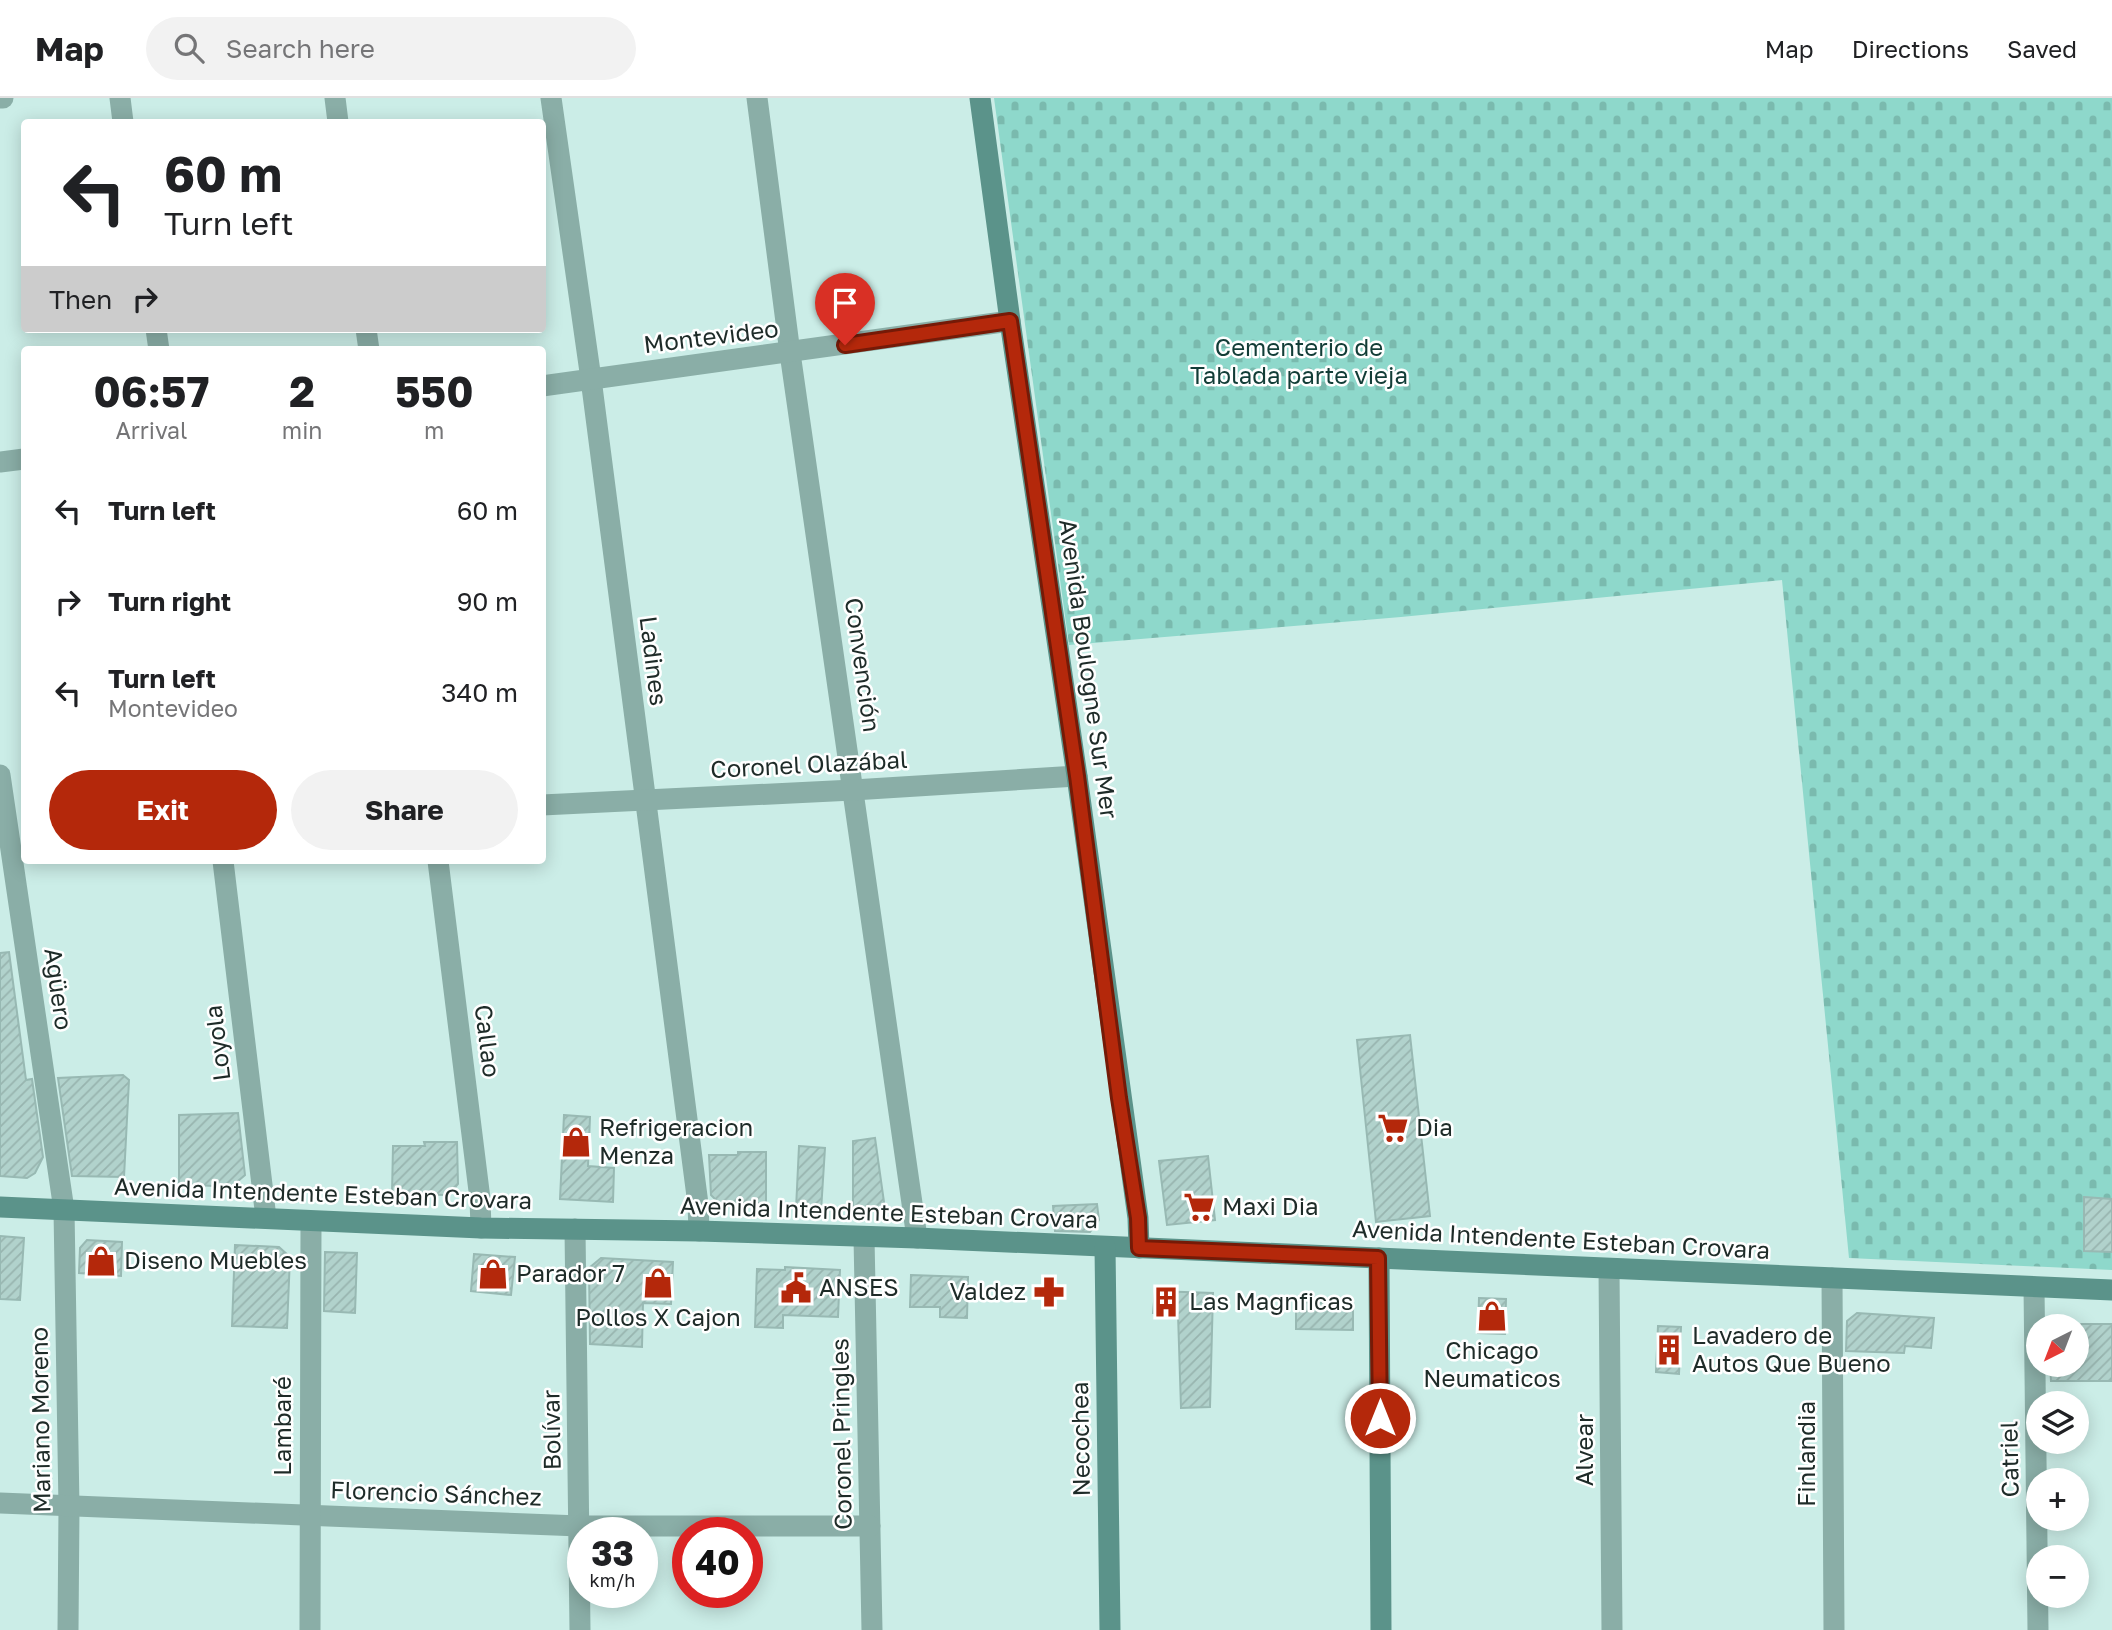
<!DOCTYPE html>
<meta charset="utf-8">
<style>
:root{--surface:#fff;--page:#f2f2f2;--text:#202124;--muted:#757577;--line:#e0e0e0;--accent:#b4280b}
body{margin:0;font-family:"Golos Text",sans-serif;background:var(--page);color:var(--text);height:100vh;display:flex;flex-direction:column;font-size:26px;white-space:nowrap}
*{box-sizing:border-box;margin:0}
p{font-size:23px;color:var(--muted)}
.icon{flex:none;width:38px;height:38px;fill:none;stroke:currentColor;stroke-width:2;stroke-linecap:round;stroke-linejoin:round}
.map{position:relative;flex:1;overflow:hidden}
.sheet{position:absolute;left:21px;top:248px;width:525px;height:518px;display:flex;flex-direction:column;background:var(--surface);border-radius:7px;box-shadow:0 4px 18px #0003}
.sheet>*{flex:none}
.hud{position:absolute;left:21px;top:21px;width:525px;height:214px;border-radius:7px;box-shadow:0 4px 18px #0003;background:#fff;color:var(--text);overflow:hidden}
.needle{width:46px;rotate:222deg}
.controls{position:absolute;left:2026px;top:1216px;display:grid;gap:14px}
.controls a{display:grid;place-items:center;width:63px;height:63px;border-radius:50%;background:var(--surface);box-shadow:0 4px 18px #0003;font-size:35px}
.speed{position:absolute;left:567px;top:1419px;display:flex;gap:14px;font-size:35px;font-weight:700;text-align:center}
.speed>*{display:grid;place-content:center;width:91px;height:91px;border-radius:50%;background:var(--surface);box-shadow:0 4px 18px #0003;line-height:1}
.speed small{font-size:18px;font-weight:400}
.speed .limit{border:10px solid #d22;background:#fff;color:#111}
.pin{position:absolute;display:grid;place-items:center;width:60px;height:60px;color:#fff;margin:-72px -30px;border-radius:50% 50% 50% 0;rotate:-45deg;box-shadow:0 0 7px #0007}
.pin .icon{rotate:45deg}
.me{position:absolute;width:77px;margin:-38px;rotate:0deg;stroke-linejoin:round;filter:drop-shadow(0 0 5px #0008)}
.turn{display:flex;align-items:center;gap:24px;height:147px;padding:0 28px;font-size:32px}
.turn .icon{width:91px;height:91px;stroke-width:2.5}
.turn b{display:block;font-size:49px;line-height:60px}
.then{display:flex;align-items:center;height:66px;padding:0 28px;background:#0003;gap:14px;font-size:26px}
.eta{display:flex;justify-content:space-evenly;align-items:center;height:119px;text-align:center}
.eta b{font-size:42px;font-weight:700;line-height:49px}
.cta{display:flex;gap:14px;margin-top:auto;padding:14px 28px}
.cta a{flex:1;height:80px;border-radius:42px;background:var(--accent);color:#fff;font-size:28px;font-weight:700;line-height:80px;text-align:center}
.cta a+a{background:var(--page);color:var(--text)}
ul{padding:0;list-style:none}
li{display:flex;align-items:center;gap:21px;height:91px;padding:0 28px}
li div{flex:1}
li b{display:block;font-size:26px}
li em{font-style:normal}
header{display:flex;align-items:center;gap:42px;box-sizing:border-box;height:98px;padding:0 35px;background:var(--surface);border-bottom:2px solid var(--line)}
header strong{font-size:33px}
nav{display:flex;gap:38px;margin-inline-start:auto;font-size:24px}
.search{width:490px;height:63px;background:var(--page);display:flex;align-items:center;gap:18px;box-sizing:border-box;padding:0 24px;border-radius:38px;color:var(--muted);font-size:26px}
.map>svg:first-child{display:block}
.cemetery{fill:url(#cemetery-stones)}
.building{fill:url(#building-hatch);stroke:#98b9b3;stroke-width:2}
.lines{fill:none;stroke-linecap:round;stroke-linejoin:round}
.street{stroke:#8aaea7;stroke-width:21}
.secondary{stroke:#5b938a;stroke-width:21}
.route-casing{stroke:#751a07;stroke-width:18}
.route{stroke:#b4280b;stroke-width:12}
.labels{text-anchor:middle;stroke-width:5;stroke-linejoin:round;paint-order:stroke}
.street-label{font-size:24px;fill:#1e2b28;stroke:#fff}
.park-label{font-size:24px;fill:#123d37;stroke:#fff}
.poi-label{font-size:24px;fill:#1e2b28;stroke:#fff;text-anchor:start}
</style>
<header>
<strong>Map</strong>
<div class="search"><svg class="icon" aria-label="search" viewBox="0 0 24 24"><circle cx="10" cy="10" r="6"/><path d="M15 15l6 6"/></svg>Search here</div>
<nav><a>Map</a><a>Directions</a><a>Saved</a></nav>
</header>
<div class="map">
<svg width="2112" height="1532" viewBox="0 0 2112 1532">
<defs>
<pattern id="cemetery-stones" width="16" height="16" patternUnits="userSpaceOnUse" patternTransform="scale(1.75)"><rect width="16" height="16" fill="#8ed8cb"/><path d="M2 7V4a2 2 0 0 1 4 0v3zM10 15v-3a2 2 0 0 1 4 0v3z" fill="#7abaae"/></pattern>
<pattern id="building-hatch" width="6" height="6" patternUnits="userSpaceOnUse" patternTransform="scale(1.75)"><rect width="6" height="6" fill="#b1d2cc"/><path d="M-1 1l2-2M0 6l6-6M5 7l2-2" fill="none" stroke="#98b4af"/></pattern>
</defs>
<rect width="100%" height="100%" fill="#cbede7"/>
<path class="cemetery" d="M994,0H2112V1172L1849,1160L1782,482L1401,519L1069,547Z"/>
<g class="building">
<path d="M9,854L26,982L32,981L43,1059L35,1075L27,1080L0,1078V855Z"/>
<path d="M1410,937L1430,1118L1376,1124L1357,942Z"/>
<path d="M123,977L129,982L124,1079L72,1078L58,980Z"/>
<path d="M238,1015L245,1077L231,1089L179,1086V1017Z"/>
<path d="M564,1017L590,1019L588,1068L614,1070L613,1104L560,1101Z"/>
<path d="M875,1040L884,1104L880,1111L853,1110V1043Z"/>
<path d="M424,1044H457L458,1086L449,1097L392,1096L393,1048H425Z"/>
<path d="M799,1048L825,1050L821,1113L796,1111Z"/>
<path d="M738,1054H766V1105L720,1106L711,1097L709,1057H738Z"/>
<path d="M1208,1058L1215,1122L1167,1127L1159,1063Z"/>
<path d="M2084,1099L2112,1101V1154L2084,1153Z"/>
<path d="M1097,1106L1099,1122L1090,1134L1055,1133L1053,1108Z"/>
<path d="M0,1138L24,1140L20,1202L0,1201Z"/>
<path d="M87,1142L122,1144L121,1178L79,1175L80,1150Z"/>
<path d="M235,1147L279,1149L290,1159L287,1230L232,1228Z"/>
<path d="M325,1154L357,1155L355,1215L324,1213Z"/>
<path d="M474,1156L515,1159L511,1197L471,1193Z"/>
<path d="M601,1160L673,1164L671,1206L643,1205L642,1249L590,1246L589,1170Z"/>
<path d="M785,1169L840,1172L838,1219L783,1217V1230L755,1229L757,1171L785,1172Z"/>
<path d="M911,1177L968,1179L967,1220L940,1219V1209H910Z"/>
<path d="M1155,1193L1213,1195L1210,1309L1181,1310L1178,1216L1153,1215Z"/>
<path d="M1479,1200L1506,1201L1505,1236L1478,1235Z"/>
<path d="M1296,1204L1353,1206V1232L1296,1231Z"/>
<path d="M1857,1215L1934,1220L1931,1250L1905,1248L1904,1255L1846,1253L1847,1223Z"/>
<path d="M2077,1226H2112V1283H2051L2050,1267H2077Z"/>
<path d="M1658,1228L1681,1229L1679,1276L1656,1274Z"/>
</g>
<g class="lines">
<g class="street">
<path d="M0,0H3"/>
<path d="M120,0L123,24"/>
<path d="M335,0L338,24"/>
<path d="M551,0L591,281L698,1106L699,1133"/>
<path d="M757,0L790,255L917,1140"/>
<path d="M156,231L159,252"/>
<path d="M366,231L369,252"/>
<path d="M542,288L1010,223"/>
<path d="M0,364L24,361"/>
<path d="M0,677L64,1112L69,1409L68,1532"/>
<path d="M542,707L853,692L1077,678"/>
<path d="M223,763L266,1120"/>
<path d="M438,763L480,1101L481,1130"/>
<path d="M575,1131L580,1532"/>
<path d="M864,1140L872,1532"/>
<path d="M1609,1171L1612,1532"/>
<path d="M1832,1180L1834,1532"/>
<path d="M2034,1189L2038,1532"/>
<path d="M0,1405L580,1428H870"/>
<path d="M310,1532L311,1124"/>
</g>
<g class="secondary">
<path d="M980,0L1010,223L1077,678L1138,1120L1139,1150"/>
<path d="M0,1109L481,1130L699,1133L917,1140L2112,1192"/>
<path d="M1105,1149L1110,1532"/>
<path d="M1379,1160L1381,1532"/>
</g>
</g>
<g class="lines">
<g class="route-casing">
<path id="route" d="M845,247L1010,223L1077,678L1119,1000L1138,1120L1139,1150L1378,1160L1380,1320"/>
</g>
<use href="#route" class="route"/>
</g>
<defs>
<g id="supermarket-bare" transform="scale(2.415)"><path d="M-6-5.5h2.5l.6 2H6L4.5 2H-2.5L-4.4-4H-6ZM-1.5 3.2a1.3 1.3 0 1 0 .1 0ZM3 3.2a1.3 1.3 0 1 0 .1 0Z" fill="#b4280b" stroke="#fff" stroke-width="2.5" paint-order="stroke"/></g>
<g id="shop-bare" transform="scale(2.415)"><path d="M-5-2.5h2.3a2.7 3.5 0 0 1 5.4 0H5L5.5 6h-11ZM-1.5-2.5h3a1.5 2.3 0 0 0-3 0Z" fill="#b4280b" stroke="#fff" stroke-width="2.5" paint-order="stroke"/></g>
<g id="civic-bare" transform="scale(2.415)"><path d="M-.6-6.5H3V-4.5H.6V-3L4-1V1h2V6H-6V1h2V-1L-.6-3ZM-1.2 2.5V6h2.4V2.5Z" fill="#b4280b" stroke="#fff" stroke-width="2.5" paint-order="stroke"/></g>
<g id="pharmacy-bare" transform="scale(2.415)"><path d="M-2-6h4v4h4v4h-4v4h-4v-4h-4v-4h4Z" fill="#b4280b" stroke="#fff" stroke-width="2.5" paint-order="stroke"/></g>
<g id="building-bare" transform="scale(2.415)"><path d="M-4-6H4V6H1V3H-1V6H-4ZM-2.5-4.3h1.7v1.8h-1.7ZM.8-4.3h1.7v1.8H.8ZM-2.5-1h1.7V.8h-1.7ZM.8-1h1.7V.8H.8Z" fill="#b4280b" stroke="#fff" stroke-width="2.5" paint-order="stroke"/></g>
</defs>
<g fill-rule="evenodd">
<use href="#supermarket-bare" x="1393" y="1030"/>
<use href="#shop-bare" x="576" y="1044"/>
<use href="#supermarket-bare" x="1199" y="1109"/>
<use href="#shop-bare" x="101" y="1163"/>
<use href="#shop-bare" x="493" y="1176"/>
<use href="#shop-bare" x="658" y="1185"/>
<use href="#civic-bare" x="796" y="1190"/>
<use href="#pharmacy-bare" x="1049" y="1194"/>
<use href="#building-bare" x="1166" y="1204"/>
<use href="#shop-bare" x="1492" y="1218"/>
<use href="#building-bare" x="1669" y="1252"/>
</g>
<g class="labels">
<g class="street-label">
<text transform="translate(711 239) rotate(-7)" y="8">Montevideo</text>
<text transform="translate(653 563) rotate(83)" y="8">Ladines</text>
<text transform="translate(862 567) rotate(82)" y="8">Convención</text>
<text transform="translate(1088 571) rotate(82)" y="8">Avenida Boulogne Sur Mer</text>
<text transform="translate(809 667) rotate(-3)" y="8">Coronel Olazábal</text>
<text transform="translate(58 891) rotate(82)" y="8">Agüero</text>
<text transform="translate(487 943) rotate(83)" y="8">Callao</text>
<text transform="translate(218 945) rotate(-97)" y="8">Loyola</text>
<text transform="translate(323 1096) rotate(2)" y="8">Avenida Intendente Esteban Crovara</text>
<text transform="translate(889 1115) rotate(2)" y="8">Avenida Intendente Esteban Crovara</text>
<text transform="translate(1561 1142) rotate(3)" y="8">Avenida Intendente Esteban Crovara</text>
<text transform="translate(41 1322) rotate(-91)" y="8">Mariano Moreno</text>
<text transform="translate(283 1328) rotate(-90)" y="8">Lambaré</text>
<text transform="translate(552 1332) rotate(-91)" y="8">Bolívar</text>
<text transform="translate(842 1336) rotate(-91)" y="8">Coronel Pringles</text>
<text transform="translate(1081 1341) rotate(-91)" y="8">Necochea</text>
<text transform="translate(1585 1352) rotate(-90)" y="8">Alvear</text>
<text transform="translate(1807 1356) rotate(-90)" y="8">Finlandia</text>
<text transform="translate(2010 1361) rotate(-91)" y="8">Catriel</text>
<text transform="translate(436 1396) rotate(2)" y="8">Florencio Sánchez</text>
</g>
<g class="park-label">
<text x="1299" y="258">Cementerio de<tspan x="1299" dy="28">Tablada parte vieja</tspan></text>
</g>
<g class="poi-label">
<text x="599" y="1038">Refrigeracion<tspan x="599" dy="28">Menza</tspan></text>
<text x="1416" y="1038">Dia</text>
<text x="1222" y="1117">Maxi Dia</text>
<text x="124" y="1171">Diseno Muebles</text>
<text x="516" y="1184">Parador 7</text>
<text x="819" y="1198">ANSES</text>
<text x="1026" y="1202" text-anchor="end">Valdez</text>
<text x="1189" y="1212">Las Magnficas</text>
<text x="658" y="1228" text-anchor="middle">Pollos X Cajon</text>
<text x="1692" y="1246">Lavadero de<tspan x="1692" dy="28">Autos Que Bueno</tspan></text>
<text x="1492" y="1261" text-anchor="middle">Chicago<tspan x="1492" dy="28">Neumaticos</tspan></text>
</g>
</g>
</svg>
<div class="controls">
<a><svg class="needle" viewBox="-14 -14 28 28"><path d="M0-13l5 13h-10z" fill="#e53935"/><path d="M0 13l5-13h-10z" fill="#757577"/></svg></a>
<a><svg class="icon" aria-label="layers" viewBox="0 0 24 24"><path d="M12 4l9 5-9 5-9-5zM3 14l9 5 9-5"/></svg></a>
<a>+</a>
<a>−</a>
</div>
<div class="speed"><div>33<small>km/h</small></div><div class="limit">40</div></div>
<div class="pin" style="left:845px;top:247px;background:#d93025"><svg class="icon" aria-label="arrive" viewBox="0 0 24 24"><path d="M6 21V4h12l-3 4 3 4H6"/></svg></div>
<svg class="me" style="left:1380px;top:1320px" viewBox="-20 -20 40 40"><circle r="17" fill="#b4280b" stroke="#fff" stroke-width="3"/><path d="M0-11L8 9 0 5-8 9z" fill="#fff"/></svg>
<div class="hud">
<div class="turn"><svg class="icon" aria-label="left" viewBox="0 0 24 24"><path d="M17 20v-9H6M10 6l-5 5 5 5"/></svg><div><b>60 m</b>Turn left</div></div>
<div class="then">Then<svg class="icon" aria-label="right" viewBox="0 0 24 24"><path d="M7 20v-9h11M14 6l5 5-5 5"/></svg></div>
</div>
<section class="sheet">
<div class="eta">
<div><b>06:57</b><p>Arrival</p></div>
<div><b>2</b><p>min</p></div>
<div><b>550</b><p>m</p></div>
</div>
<ul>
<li><svg class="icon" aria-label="left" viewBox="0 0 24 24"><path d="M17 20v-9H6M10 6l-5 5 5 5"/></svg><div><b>Turn left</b></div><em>60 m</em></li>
<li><svg class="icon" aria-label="right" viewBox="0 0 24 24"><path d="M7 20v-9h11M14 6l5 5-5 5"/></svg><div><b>Turn right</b></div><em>90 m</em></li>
<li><svg class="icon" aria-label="left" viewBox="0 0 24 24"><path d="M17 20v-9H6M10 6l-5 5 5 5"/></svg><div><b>Turn left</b><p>Montevideo</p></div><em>340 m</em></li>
</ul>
<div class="cta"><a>Exit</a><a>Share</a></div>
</section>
</div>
